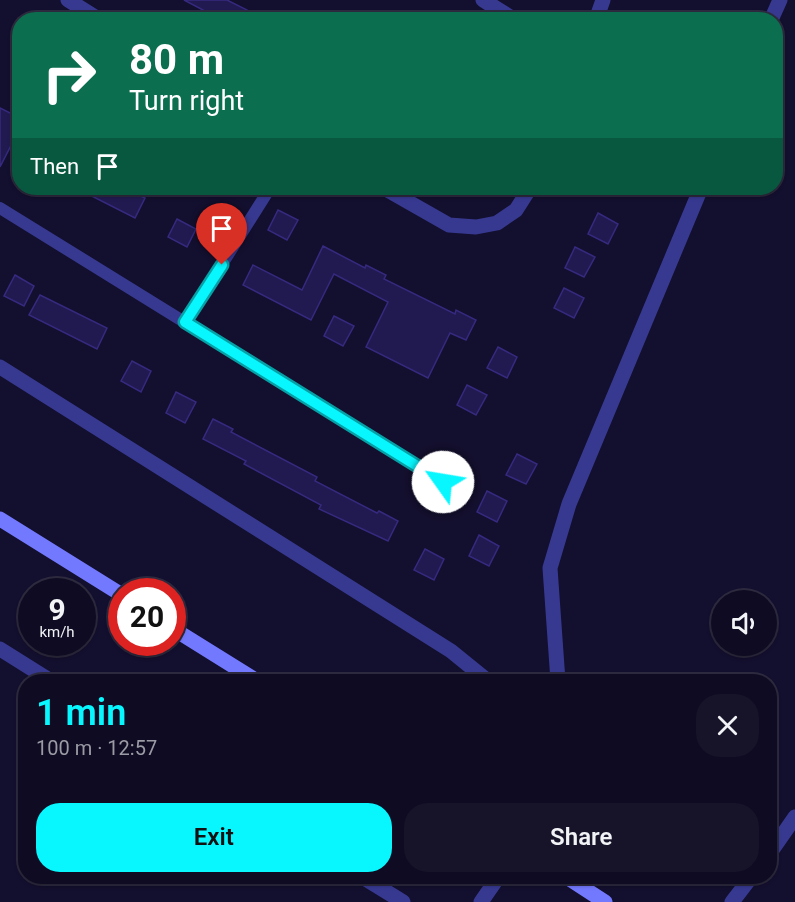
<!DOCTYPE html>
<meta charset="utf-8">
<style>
:root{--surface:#0e0b22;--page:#17142a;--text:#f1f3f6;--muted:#9b9ba5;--line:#2e2b40;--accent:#08f7ff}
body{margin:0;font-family:Roboto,sans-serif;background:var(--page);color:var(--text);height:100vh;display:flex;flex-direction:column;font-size:22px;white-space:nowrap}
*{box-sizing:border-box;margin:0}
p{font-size:20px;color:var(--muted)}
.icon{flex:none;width:33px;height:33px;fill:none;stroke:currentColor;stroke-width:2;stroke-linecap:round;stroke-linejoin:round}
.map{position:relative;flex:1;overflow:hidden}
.details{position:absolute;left:18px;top:674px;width:759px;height:210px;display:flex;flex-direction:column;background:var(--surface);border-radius:24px;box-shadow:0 2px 4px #0004,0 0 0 2px var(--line)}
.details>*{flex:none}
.banner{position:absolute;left:12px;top:12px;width:771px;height:183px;border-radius:24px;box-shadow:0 2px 4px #0004,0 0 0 2px var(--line);background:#0b6e4f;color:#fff;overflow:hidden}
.tools{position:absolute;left:711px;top:590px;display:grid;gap:12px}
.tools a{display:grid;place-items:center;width:66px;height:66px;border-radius:50%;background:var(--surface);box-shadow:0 2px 4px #0004,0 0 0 2px var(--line);font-size:30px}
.speed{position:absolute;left:18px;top:578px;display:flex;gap:12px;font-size:30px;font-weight:700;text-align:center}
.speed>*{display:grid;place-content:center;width:78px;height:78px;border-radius:50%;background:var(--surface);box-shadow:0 2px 4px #0004,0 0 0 2px var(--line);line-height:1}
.speed small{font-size:15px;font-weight:400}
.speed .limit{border:9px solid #d22;background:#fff;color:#111}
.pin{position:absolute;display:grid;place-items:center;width:51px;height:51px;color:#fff;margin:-62px -26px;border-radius:50% 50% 50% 0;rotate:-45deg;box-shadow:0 0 6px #0007}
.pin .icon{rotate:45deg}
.me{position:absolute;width:66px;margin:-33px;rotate:302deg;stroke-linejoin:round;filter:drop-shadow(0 0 4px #0008)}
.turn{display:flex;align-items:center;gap:21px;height:126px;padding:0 18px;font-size:27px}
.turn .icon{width:78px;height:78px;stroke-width:2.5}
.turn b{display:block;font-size:42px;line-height:51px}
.then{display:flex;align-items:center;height:57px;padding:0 18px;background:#0003;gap:12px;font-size:22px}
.round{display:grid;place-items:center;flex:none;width:63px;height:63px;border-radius:24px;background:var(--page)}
.overview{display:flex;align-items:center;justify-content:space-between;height:102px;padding:0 18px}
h1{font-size:36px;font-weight:600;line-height:45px;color:var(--accent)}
.button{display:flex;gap:12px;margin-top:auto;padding:12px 18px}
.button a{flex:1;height:69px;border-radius:24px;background:var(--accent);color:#111;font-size:24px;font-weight:600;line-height:69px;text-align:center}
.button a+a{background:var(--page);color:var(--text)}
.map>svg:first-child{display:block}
.building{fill:#211a51;stroke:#352a7f;stroke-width:1.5}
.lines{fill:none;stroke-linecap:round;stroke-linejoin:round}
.service{stroke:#373991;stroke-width:12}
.minor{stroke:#373991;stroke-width:15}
.secondary{stroke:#7379ff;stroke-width:15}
.route-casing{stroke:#05a1a6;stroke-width:15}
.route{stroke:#08f7ff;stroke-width:10}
</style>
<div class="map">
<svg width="795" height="902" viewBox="0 0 795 902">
<rect width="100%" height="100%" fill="#130f2e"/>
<g class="building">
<path d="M184,0H227L267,20H222Z"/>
<path d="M0,108L20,118V128L0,167Z"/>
<path d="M76,188H124L145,198L135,218Z"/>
<path d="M278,210L298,220L287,240L268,230Z"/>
<path d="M598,213L618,224L608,244L588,234Z"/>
<path d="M177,219L196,229L187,247L168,237Z"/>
<path d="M323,246L365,268L366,265L386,275L384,279L455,314L456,310L476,320L466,340L450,333L428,378L366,347L388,302L334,274L311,320L243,285L253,265L302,290Z"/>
<path d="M575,247L595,257L584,277L565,268Z"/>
<path d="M15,275L34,286L24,306L4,296Z"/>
<path d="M564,288L584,298L574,318L554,308Z"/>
<path d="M40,295L107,328L97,349L29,315Z"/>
<path d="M334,316L354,326L343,346L324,336Z"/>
<path d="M498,347L517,357L507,378L487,368Z"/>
<path d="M132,361L151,371L141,392L121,381Z"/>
<path d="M467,385L487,395L476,415L457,405Z"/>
<path d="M176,392L196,402L185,423L166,413Z"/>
<path d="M213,419L233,429L231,432L317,477L315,481L377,513L379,511L398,521L388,541L319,509L321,505L244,464L246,461L203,439Z"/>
<path d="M517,454L537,464L526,484L506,475Z"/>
<path d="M487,491L507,501L497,522L477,512Z"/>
<path d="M479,535L499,546L489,566L469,556Z"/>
<path d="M425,549L444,559L434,580L414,570Z"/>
</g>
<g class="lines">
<g class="service">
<path d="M0,208L443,482"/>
<path d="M185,323L270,188"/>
</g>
<g class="minor">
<path d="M68,0L100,20"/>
<path d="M483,0L515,20"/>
<path d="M596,20L603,0"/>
<path d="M771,20L780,0"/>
<path d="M384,188L449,225L476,227L497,223L516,210L530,188"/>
<path d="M0,367L451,651L488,681"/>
<path d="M0,649L51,681"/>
<path d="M558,681L550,568L569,504L701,188"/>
<path d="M770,853L795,817"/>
<path d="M361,876L403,902"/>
<path d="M481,902L499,876"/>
<path d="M732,902L752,876"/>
</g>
<g class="secondary">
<path d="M0,519L122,595"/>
<path d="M172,628L257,681"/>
<path d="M565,876L605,902"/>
</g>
</g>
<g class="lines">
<g class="route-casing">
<path id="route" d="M222,265L185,322L443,482"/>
</g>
<use href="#route" class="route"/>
</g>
</svg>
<div class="tools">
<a><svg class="icon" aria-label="sound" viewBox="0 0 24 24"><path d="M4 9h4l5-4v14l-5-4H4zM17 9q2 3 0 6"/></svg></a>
</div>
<div class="speed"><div>9<small>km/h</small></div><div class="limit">20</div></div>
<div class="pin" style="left:222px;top:265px;background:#d93025"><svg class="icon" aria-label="arrive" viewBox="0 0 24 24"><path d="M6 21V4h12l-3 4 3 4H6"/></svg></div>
<svg class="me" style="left:443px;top:482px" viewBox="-20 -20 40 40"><circle r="19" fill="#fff"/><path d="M0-13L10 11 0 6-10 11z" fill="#08f7ff"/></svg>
<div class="banner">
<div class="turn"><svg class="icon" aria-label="right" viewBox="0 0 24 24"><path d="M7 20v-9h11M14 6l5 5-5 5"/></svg><div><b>80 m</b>Turn right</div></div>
<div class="then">Then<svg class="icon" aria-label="arrive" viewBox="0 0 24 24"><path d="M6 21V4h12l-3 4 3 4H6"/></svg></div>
</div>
<section class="details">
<div class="overview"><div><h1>1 min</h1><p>100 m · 12:57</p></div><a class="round"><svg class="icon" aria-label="close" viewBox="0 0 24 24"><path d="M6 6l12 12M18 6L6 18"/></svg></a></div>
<div class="button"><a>Exit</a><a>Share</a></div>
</section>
</div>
